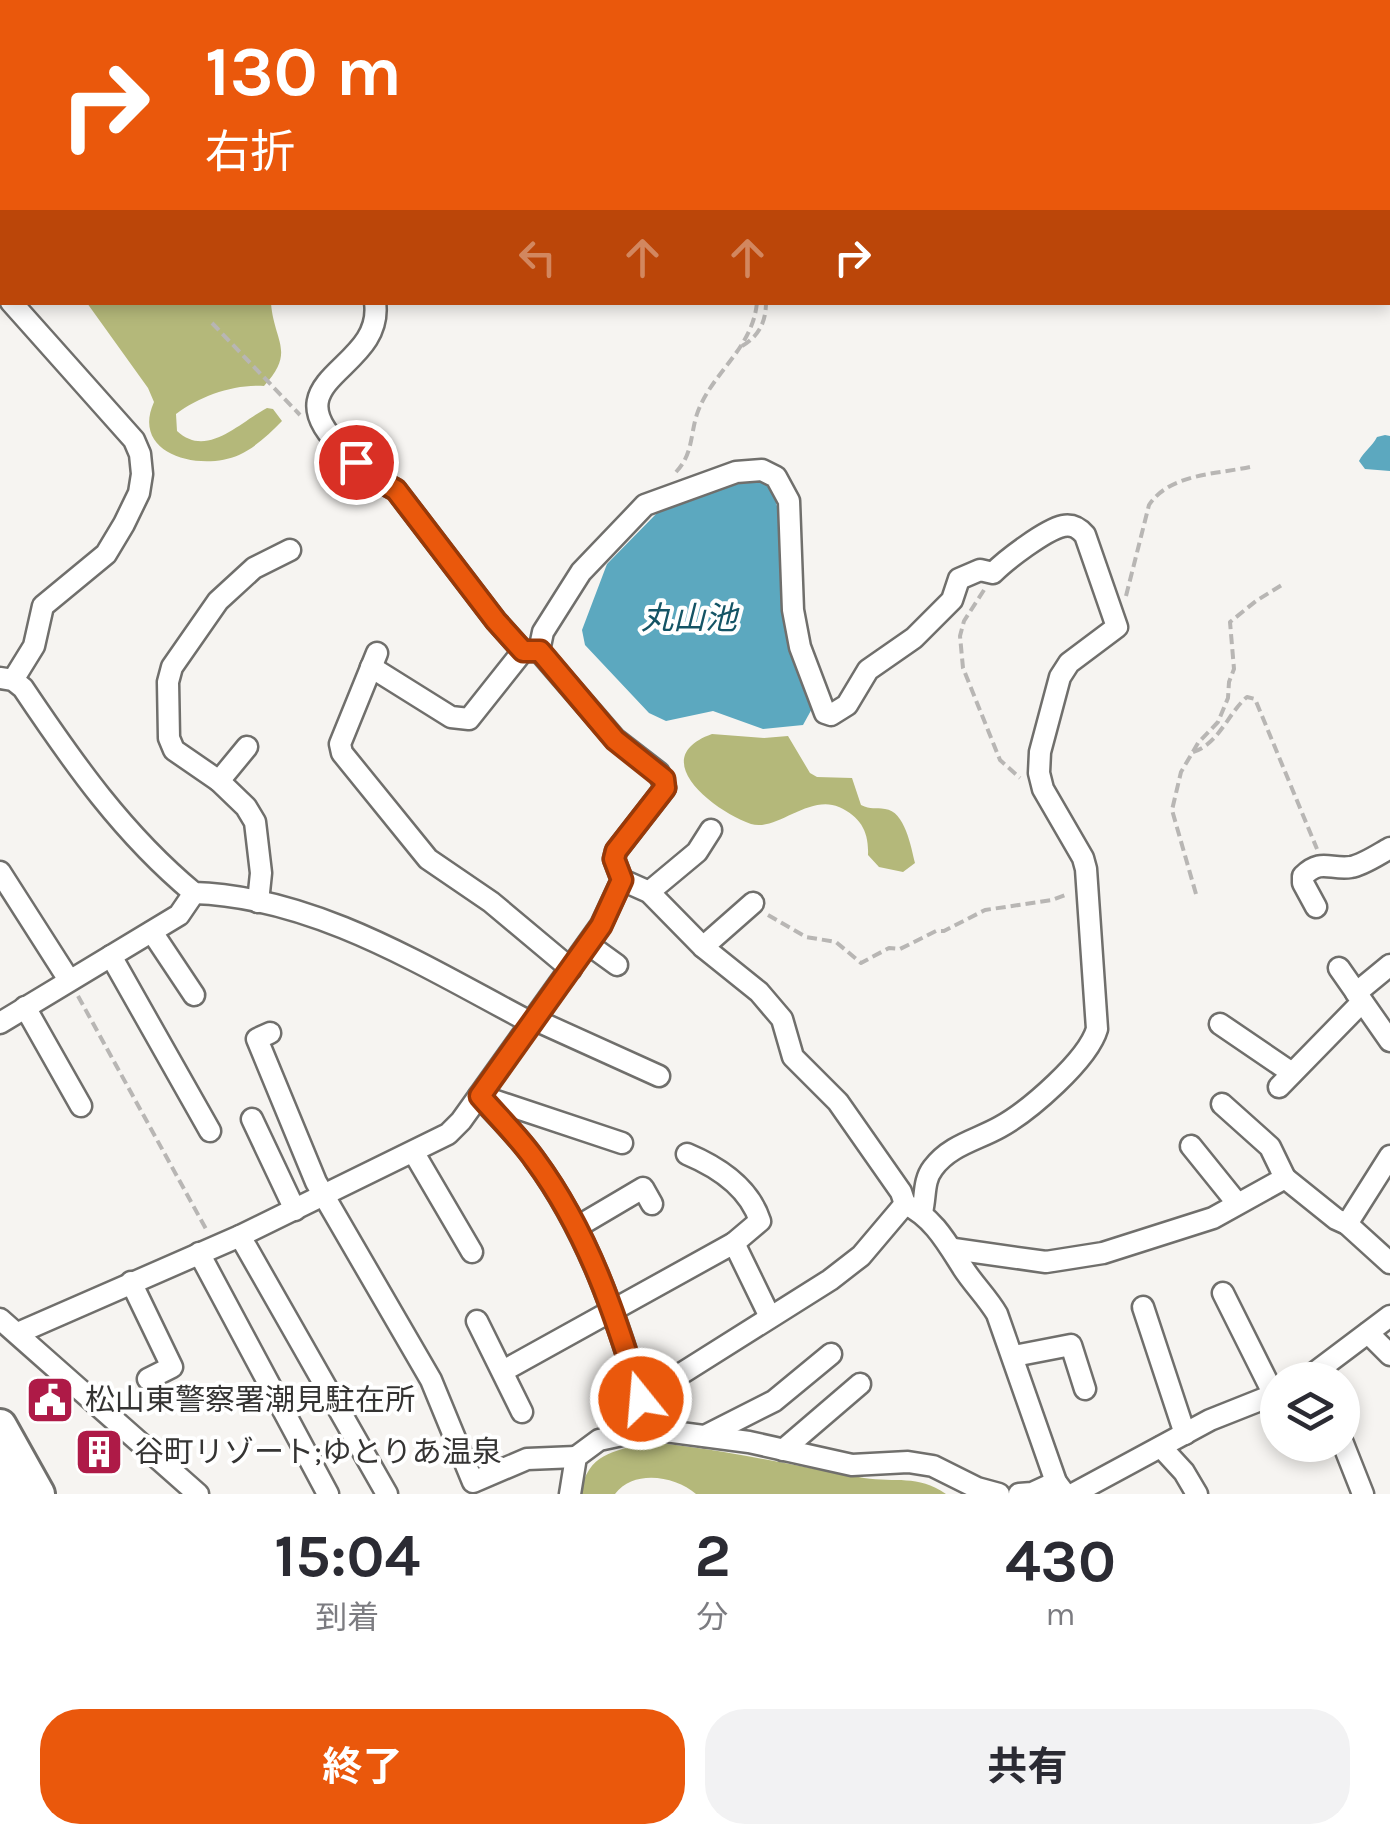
<!DOCTYPE html>
<html lang="ja">
<meta charset="utf-8">
<style>
:root{--surface:#fff;--page:#f2f2f3;--text:#2b2b33;--muted:#7c7c81;--accent:#ea580c}
body{margin:0;font-family:Karla,"Noto Sans JP",sans-serif;background:var(--page);color:var(--text);height:100vh;display:flex;flex-direction:column;font-size:38px;white-space:nowrap}
*{box-sizing:border-box;margin:0}
p{font-size:32px;color:var(--muted)}
.icon{flex:none;width:55px;height:55px;fill:none;stroke:currentColor;stroke-width:2;stroke-linecap:round;stroke-linejoin:round}
.map{position:relative;height:1494px;overflow:hidden}
.sheet{display:flex;flex-direction:column;background:var(--surface);flex:1}
.sheet>*{flex:none}
.banner{position:absolute;left:0px;top:0px;width:1390px;height:305px;box-shadow:0 5px 15px #0003;background:#ea580c;color:#fff;overflow:hidden}
.buttons{position:absolute;left:1260px;top:1362px;display:grid;gap:20px}
.buttons a{display:grid;place-items:center;width:100px;height:100px;border-radius:50%;background:var(--surface);box-shadow:0 5px 15px #0003;font-size:50px}
.pin{position:absolute;display:grid;place-items:center;width:85px;height:85px;color:#fff;margin:-42px;border:5px solid #fff;border-radius:50%;box-shadow:0 2px 10px #0007}
.me{position:absolute;width:110px;margin:-55px;rotate:343deg;stroke-linejoin:round;filter:drop-shadow(0 0 8px #0008)}
.turn{display:flex;align-items:center;gap:35px;height:210px;padding:0 40px;font-size:45px}
.turn .icon{width:130px;height:130px;stroke-width:2.5}
.turn b{display:block;font-size:70px;line-height:85px}
.lanes{display:flex;align-items:center;height:95px;padding:0 40px;background:#0003;justify-content:center;gap:50px;direction:ltr}
.lanes .off{opacity:.35}
.eta{display:flex;justify-content:space-evenly;align-items:center;height:170px;text-align:center}
.eta b{font-size:60px;font-weight:700;line-height:70px}
.button{display:flex;gap:20px;margin-top:auto;padding:20px 40px}
.button a{flex:1;height:115px;border-radius:40px;background:var(--accent);color:#fff;font-size:40px;font-weight:700;line-height:115px;text-align:center}
.button a+a{background:var(--page);color:var(--text)}
.map>svg:first-child{display:block}
.forest{fill:#b4b87a}
.water{fill:#5ca8bf}
.lines{fill:none;stroke-linecap:round;stroke-linejoin:round}
.minor-casing{stroke:#706f6c;stroke-width:25}
.trunk-casing{stroke:#706f6c;stroke-width:38}
.path{stroke:#b8b6b4;stroke-width:4;stroke-dasharray:10 5;stroke-linecap:butt}
.minor{stroke:#fff;stroke-width:20}
.trunk{stroke:#fff;stroke-width:32}
.route-casing{stroke:#983908;stroke-width:25}
.route{stroke:#ea580c;stroke-width:18}
.labels{text-anchor:middle;stroke-width:8;stroke-linejoin:round;paint-order:stroke}
.poi-label{font-size:30px;fill:#353433;stroke:#fff;text-anchor:start}
.water-label{font-size:32px;font-style:italic;fill:#145465;stroke:#fff}
</style>
<div class="map">
<svg width="1390" height="1494" viewBox="0 0 1390 1494">
<rect width="100%" height="100%" fill="#f6f4f1"/>
<g class="forest">
<path d="M87,303H271C274,342 296,351 264,386C234,384 200,396 176,414L177,431C207,459 240,422 267,408L273,409L282,421C269,434 256,447 239,455C201,472 130,455 154,402L148,388Z"/>
<path d="M712,734L764,738L788,736L810,773L817,777L852,778L861,805C871,810 875,807 885,809C905,811 911,847 915,863L903,872L879,867L868,855C869,832 861,817 839,807C809,794 776,832 751,824C714,811 645,758 712,734Z"/>
<path d="M648,1442C722,1449 791,1465 864,1478C896,1483 917,1474 946,1494H696C675,1476 634,1469 615,1494H580C589,1452 611,1453 648,1442Z"/>
</g>
<g class="water">
<path d="M1385,435L1390,436V471L1365,469L1359,461C1364,451 1372,447 1377,437Z"/>
<path d="M746,477L770,482C785,518 777,554 782,591C786,632 800,667 814,705L803,725L763,729L713,711L666,721L649,713L585,645L582,630L607,564L658,512Z"/>
</g>
<g class="lines">
<g class="minor-casing">
<g id="minor">
<path d="M0,288L2,291"/>
<path d="M11,302L134,440L140,454L142,474L139,493L124,524L106,554L43,606L34,646L13,680"/>
<path d="M539,651L543,632L581,572L645,505L736,472L762,470L776,477L789,501L793,610L800,647L825,713L831,715L847,705L868,670L914,638L952,600L959,579L980,570L993,573C1006,560 1045,530 1063,526C1073,524 1079,528 1085,535L1117,627L1069,663L1060,677L1040,752L1039,773L1043,789L1083,858L1086,869L1097,1029C1088,1060 1029,1111 1000,1127C977,1140 950,1145 933,1168C923,1181 926,1196 922,1212"/>
<path d="M377,653L340,744L342,753L428,859L491,902L571,969"/>
<path d="M371,667L451,717L469,719L523,651"/>
<path d="M0,678L13,680L23,688C74,764 123,834 194,893C316,897 425,967 530,1022"/>
<path d="M219,781L247,747"/>
<path d="M0,872L69,980"/>
<path d="M622,880L649,892L703,947L759,992L782,1019L793,1057L838,1102L901,1192L905,1204C933,1217 947,1243 963,1268C974,1285 987,1297 997,1314L1056,1482L1065,1494"/>
<path d="M649,892L697,852L711,830"/>
<path d="M258,902L261,873L255,822L246,807L219,781L174,750L169,738L168,682L172,667L218,601L254,568L290,550"/>
<path d="M1316,907L1303,883V876C1321,858 1330,870 1351,867C1363,865 1379,854 1390,848"/>
<path d="M152,932L194,995"/>
<path d="M588,944L617,965"/>
<path d="M703,947L753,903"/>
<path d="M111,956L210,1131"/>
<path d="M1339,968L1390,1041"/>
<path d="M1356,993L1390,965"/>
<path d="M25,1007L81,1106"/>
<path d="M533,1019L659,1076"/>
<path d="M0,1023L179,915L194,893"/>
<path d="M1220,1024L1292,1073"/>
<path d="M270,1033L257,1039L316,1182L431,1380L473,1482L527,1459L576,1457"/>
<path d="M1279,1087L1362,1002"/>
<path d="M479,1096C498,1117 519,1137 535,1160C594,1241 622,1335 650,1429L599,1440L576,1457L570,1494"/>
<path d="M481,1096L622,1143"/>
<path d="M1222,1104L1270,1147L1285,1178"/>
<path d="M252,1119L295,1210"/>
<path d="M1191,1146L1237,1203"/>
<path d="M414,1153L472,1252"/>
<path d="M687,1154C718,1167 749,1187 760,1221L734,1243"/>
<path d="M1347,1224L1390,1156"/>
<path d="M577,1227L643,1188L652,1204"/>
<path d="M240,1236L387,1494"/>
<path d="M954,1249L1046,1262L1103,1253L1213,1218L1285,1178L1336,1219L1347,1224L1390,1263"/>
<path d="M199,1253L328,1494"/>
<path d="M131,1282L172,1367L148,1379"/>
<path d="M1223,1293L1274,1395"/>
<path d="M1143,1307L1185,1434"/>
<path d="M0,1319L198,1494"/>
<path d="M477,1321L522,1412"/>
<path d="M18,1333L240,1236L448,1134L461,1121L601,925L622,880L614,859L616,851L665,788L659,773L615,739L539,651H523L496,621L396,490C376,480 362,466 346,452C264,378 385,372 375,302"/>
<path d="M1368,1333L1390,1355"/>
<path d="M1014,1356L1071,1345L1085,1389"/>
<path d="M503,1371L734,1243L770,1317"/>
<path d="M1305,1380L1390,1316"/>
<path d="M641,1399L830,1280L861,1256L905,1204"/>
<path d="M650,1429L749,1442L852,1465L908,1462L933,1466L977,1488L999,1494"/>
<path d="M705,1436L774,1401L831,1354"/>
<path d="M1342,1441L1363,1494"/>
<path d="M1161,1447L1184,1472L1197,1494"/>
<path d="M783,1450L860,1384"/>
<path d="M1019,1494L1032,1493L1056,1482"/>
<path d="M1073,1494L1210,1420L1278,1393"/>
</g>
</g>
<g class="trunk-casing">
<g id="trunk">
<path d="M0,1426L38,1494"/>
<path d="M0,1474L11,1494"/>
</g>
</g>
<g class="path">
<path d="M918,0L920,2"/>
<path d="M1388,210L1390,212"/>
<path d="M212,323L300,415"/>
<path d="M742,346C759,336 766,322 766,302"/>
<path d="M676,472C693,454 690,436 697,414C711,373 753,349 757,302"/>
<path d="M984,590L964,621L960,636L963,668L1000,760L1020,778"/>
<path d="M1126,596L1149,505C1169,474 1217,474 1250,467"/>
<path d="M1193,752C1219,744 1228,713 1247,697L1255,699L1317,849"/>
<path d="M1196,894L1172,810L1181,772L1198,743L1218,722L1228,698L1229,682L1234,669L1230,622L1256,601L1285,583"/>
<path d="M768,915L806,937L836,942L861,963L889,948L900,949L936,931H944L985,910L1052,900L1068,894"/>
<path d="M78,996L206,1229"/>
</g>
<use href="#minor" class="minor"/>
<use href="#trunk" class="trunk"/>
</g>
<g class="lines">
<g class="route-casing">
<path id="route" d="M356,462L378,480L396,490L496,621L523,651H540L615,740L664,779L665,788L616,851L614,859L622,880L601,926L480,1096C498,1117 519,1137 535,1160C588,1232 615,1314 641,1399"/>
</g>
<use href="#route" class="route"/>
</g>
<defs>
<g id="civic-square" transform="scale(2.5)"><rect x="-9" y="-9" width="18" height="18" rx="4" fill="#ae1a47" stroke="#fff"/><path d="M-.6-6.5H3V-4.5H.6V-3L4-1V1h2V6H-6V1h2V-1L-.6-3ZM-1.2 2.5V6h2.4V2.5Z" fill="#fff"/></g>
<g id="building-square" transform="scale(2.5)"><rect x="-9" y="-9" width="18" height="18" rx="4" fill="#ae1a47" stroke="#fff"/><path d="M-4-6H4V6H1V3H-1V6H-4ZM-2.5-4.3h1.7v1.8h-1.7ZM.8-4.3h1.7v1.8H.8ZM-2.5-1h1.7V.8h-1.7ZM.8-1h1.7V.8H.8Z" fill="#fff"/></g>
</defs>
<g fill-rule="evenodd">
<use href="#civic-square" x="50" y="1400"/>
<use href="#building-square" x="99" y="1452"/>
</g>
<g class="labels">
<g class="poi-label">
<text x="85" y="1410">松山東警察署潮見駐在所</text>
<text x="134" y="1462">谷町リゾート;ゆとりあ温泉</text>
</g>
<g class="water-label">
<text x="689" y="629">丸山池</text>
</g>
</g>
</svg>
<div class="buttons">
<a><svg class="icon" aria-label="layers" viewBox="0 0 24 24"><path d="M12 4l9 5-9 5-9-5zM3 14l9 5 9-5"/></svg></a>
</div>
<div class="pin" style="left:356px;top:462px;background:#d93025"><svg class="icon" aria-label="arrive" viewBox="0 0 24 24"><path d="M6 21V4h12l-3 4 3 4H6"/></svg></div>
<svg class="me" style="left:641px;top:1399px" viewBox="-20 -20 40 40"><circle r="17" fill="#ea580c" stroke="#fff" stroke-width="3"/><path d="M0-11L8 9 0 5-8 9z" fill="#fff"/></svg>
<div class="banner">
<div class="turn"><svg class="icon" aria-label="right" viewBox="0 0 24 24"><path d="M7 20v-9h11M14 6l5 5-5 5"/></svg><div><b>130 m</b>右折</div></div>
<div class="lanes"><svg class="icon off" aria-label="left" viewBox="0 0 24 24"><path d="M17 20v-9H6M10 6l-5 5 5 5"/></svg><svg class="icon off" aria-label="ahead" viewBox="0 0 24 24"><path d="M12 20V5M6 11l6-6 6 6"/></svg><svg class="icon off" aria-label="ahead" viewBox="0 0 24 24"><path d="M12 20V5M6 11l6-6 6 6"/></svg><svg class="icon" aria-label="right" viewBox="0 0 24 24"><path d="M7 20v-9h11M14 6l5 5-5 5"/></svg></div>
</div>
</div>
<section class="sheet">
<div class="eta">
<div><b>15:04</b><p>到着</p></div>
<div><b>2</b><p>分</p></div>
<div><b>430</b><p>m</p></div>
</div>
<div class="button"><a>終了</a><a>共有</a></div>
</section>
